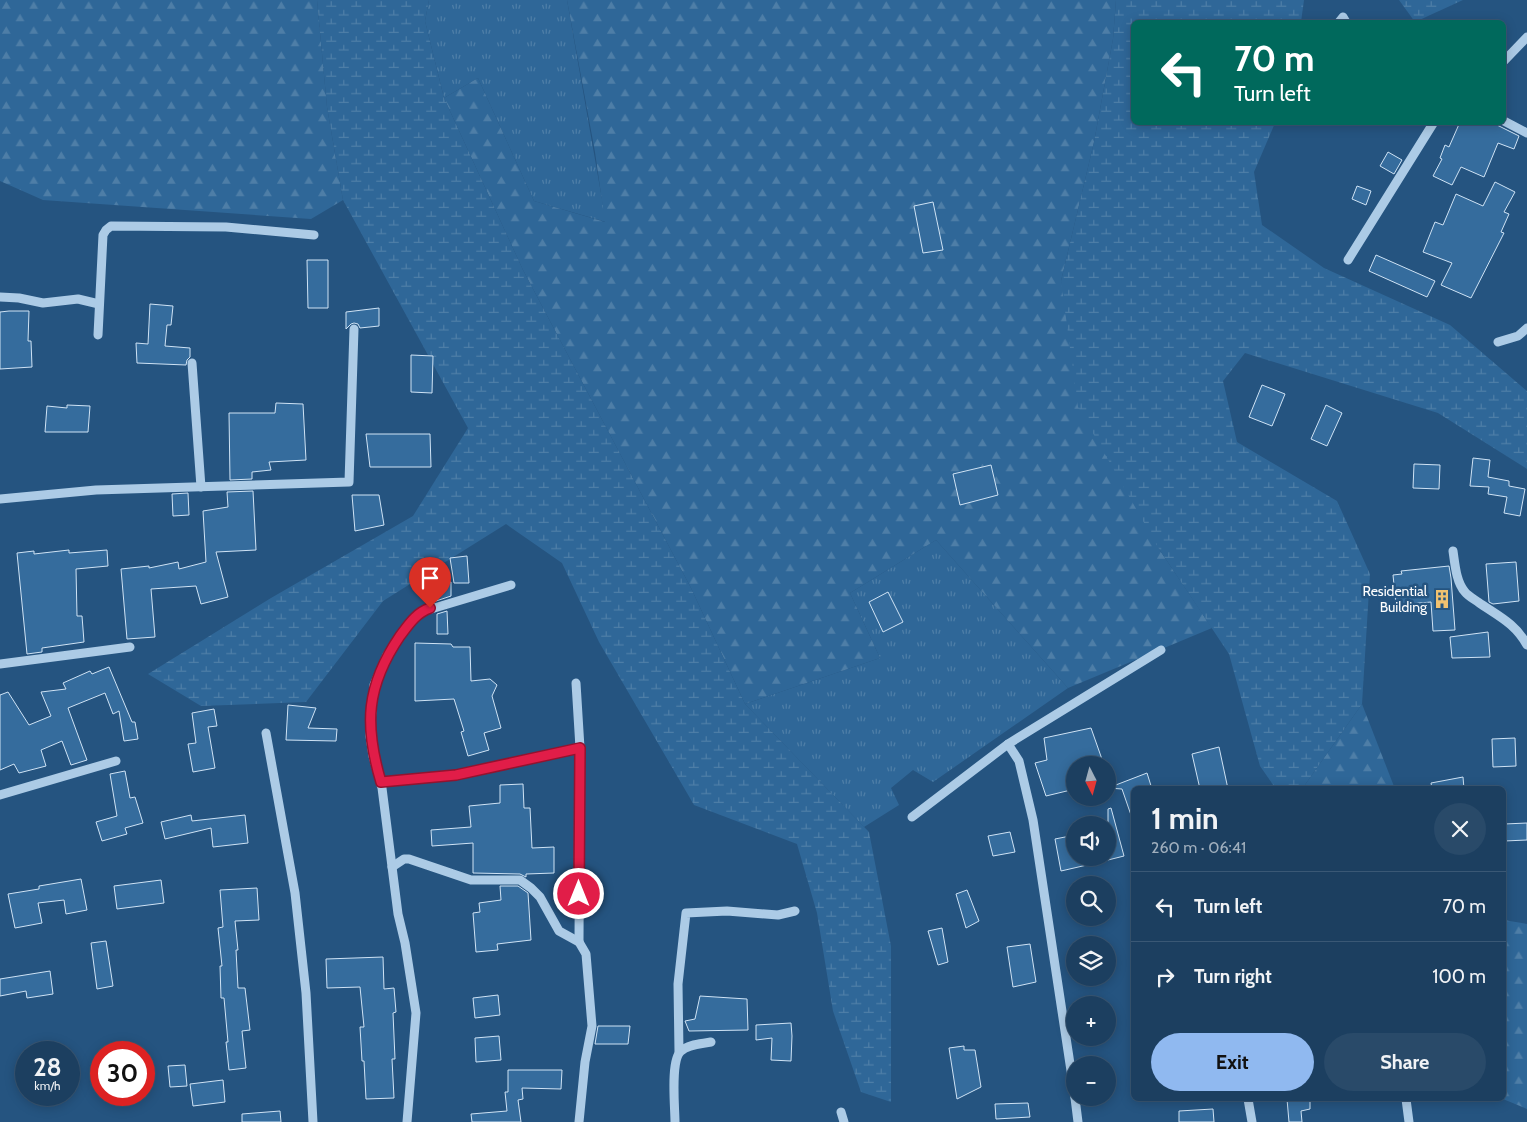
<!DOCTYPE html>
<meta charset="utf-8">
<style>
:root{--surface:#1c3f60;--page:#294a69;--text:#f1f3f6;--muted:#a0afbd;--line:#3a5875;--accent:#90b9f0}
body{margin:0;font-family:Cabin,sans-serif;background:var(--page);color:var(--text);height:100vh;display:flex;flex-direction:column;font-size:19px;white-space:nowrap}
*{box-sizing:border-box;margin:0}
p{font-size:16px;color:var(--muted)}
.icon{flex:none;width:28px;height:28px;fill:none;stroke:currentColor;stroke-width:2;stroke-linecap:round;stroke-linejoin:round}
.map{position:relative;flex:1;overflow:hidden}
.details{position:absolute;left:1131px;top:786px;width:375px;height:315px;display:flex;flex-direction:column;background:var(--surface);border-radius:8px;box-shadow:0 2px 12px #0003,0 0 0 1px var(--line)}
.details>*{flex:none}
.hud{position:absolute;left:1131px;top:20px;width:375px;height:105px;border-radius:8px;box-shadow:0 2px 12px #0003,0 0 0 1px var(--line);background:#00695c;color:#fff;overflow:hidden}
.needle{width:32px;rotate:174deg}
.buttons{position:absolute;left:1066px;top:756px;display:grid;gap:10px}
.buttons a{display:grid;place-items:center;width:50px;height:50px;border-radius:50%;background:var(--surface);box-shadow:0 2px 12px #0003,0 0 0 1px var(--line);font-size:25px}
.speed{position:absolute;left:15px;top:1041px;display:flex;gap:10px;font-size:25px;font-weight:700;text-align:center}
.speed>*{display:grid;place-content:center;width:65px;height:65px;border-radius:50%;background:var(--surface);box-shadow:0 2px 12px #0003,0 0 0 1px var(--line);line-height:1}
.speed small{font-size:12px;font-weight:400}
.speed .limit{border:8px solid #d22;background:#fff;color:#111}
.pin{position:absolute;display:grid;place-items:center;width:42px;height:42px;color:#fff;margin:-51px -21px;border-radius:50% 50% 50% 0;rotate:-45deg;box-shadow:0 0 5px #0007}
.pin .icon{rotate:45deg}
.me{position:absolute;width:55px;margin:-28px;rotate:0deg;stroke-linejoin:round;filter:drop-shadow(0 0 4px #0008)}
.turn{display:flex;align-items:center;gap:18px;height:105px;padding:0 20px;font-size:22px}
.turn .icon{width:65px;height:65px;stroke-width:2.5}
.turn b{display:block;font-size:35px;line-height:42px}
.round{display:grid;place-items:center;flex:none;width:52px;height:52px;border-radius:26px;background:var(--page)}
.head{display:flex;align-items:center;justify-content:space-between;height:85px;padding:0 20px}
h1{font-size:30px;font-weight:800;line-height:38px}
.primary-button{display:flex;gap:10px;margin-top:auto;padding:10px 20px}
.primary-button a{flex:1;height:58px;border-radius:30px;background:var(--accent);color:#111;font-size:20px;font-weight:800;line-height:58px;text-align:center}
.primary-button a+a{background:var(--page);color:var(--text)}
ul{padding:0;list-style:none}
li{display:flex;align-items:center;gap:15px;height:70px;padding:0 20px;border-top:1px solid var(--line)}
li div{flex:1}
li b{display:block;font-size:19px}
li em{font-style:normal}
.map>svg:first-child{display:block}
.grass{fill:url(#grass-tufts)}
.forest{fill:url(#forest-firs)}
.wetland{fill:url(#wetland-marsh)}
.building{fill:#356c9d;stroke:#cfe3f5}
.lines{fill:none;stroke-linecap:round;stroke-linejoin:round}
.minor{stroke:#accbe6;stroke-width:9}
.route-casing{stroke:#92132f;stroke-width:12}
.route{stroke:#e11d48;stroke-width:9}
.labels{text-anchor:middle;stroke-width:5;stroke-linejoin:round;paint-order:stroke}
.poi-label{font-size:14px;fill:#fff;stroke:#255480;text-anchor:end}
</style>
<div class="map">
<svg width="1527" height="1122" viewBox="0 0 1527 1122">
<defs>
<pattern id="grass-tufts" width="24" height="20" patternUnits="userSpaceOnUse" patternTransform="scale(1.25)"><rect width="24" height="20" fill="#2f6798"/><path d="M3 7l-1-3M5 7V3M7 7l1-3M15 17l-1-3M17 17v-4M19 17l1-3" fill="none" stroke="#4e7ea7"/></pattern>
<pattern id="forest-firs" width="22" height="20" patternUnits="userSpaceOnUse" patternTransform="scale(1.25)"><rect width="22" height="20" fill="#2f6798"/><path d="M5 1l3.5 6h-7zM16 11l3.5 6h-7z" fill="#4e7ea7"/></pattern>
<pattern id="wetland-marsh" width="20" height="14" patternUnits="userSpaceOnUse" patternTransform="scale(1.25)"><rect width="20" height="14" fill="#2f6798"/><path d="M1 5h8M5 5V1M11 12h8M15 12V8" fill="none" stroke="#4e7ea7"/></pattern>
</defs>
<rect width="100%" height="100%" fill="#255480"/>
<g class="grass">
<path d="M429,0H567L606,222L534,201L478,78L444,98L425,21Z"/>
<path d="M936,540L1068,688L933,782L913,770L891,788L899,805L864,827L745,704L880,658L850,593Z"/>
</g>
<g class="forest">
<path d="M0,0H317L327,107L343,200L311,219L43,200L0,181Z"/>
<path d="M567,0H1116L1113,39L1094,142L1061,281L1159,549L1212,628L1068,688L936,540L850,593L880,658L745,704L691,588L523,270L444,98L478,78L534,201L605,222L595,152Z"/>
<path d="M1362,704L1395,789H1302Z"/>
<path d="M1504,920L1527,924V1109L1503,1099Z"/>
</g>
<g class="wetland">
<path d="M317,0H429L425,21L444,98L523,270L691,588L745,704L869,832L891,946V1102L861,1092L833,1011L817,913L797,844L694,805L599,642L562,563L506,524L383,601L306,702L201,706L148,674L271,598L413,516L468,428L343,200L327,107Z"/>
<path d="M1116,0H1304L1301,22H1134V122L1275,123L1254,172L1262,225L1324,268L1450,325L1527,391V469L1438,413L1245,353L1223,381L1237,442L1337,501L1370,574L1362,704L1302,789H1276L1260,766L1229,654L1159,549L1078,407L1061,281L1094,142L1113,39Z"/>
<path d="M1399,0H1463L1415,22Z"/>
</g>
<g class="building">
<path d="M1460,122H1491L1519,136L1514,149L1498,143L1484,177L1461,167L1452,185L1433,176L1442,159L1440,158L1445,145L1449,147Z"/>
<path d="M1388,152L1402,160L1394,174L1380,166Z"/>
<path d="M1495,182L1515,192L1504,212L1509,214L1501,232L1504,233L1471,298L1441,285L1452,263L1423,252L1435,222L1443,225L1456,194L1483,206Z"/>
<path d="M1357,186L1371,191L1366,205L1352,199Z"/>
<path d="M933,202L943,250L923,253L914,206Z"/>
<path d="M1376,255L1435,281L1427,297L1369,271Z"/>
<path d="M307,260H328V308H308Z"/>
<path d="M150,304L173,306L171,325H167L165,346L190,348V357L187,360L186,365L137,363L136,343L148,344Z"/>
<path d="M379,308V326L360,328L358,324L354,323L351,324L346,329V312Z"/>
<path d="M9,311H29L28,341H31L32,367L0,369V312Z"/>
<path d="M411,355L433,356L432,393L411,392Z"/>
<path d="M1262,385L1285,394L1272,426L1249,417Z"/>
<path d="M276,403L303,404L306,460L269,462L271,470L252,472V479L230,480L229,413H275Z"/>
<path d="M67,405L90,406L88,432H45L47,406L67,408Z"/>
<path d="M1326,405L1342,413L1327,446L1311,439Z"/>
<path d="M366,434H430L431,467H370Z"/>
<path d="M1473,458L1490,460L1488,477L1509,481V486L1525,489L1520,516L1504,513L1507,497L1488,494L1489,487L1470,486Z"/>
<path d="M1414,464L1440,465L1439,489L1413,488Z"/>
<path d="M991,465L998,495L960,505L953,474Z"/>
<path d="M253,491L256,550L216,552L228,597L201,604L196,586L151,589L155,637L127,639L121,569L149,566V568L178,562L179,569L206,562L203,511L228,507L227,492Z"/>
<path d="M188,493L189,515L173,516L172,494Z"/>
<path d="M352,495H379L384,525L355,531Z"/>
<path d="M69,550V553L107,550L108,566L76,569L77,616H82L84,642L42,648V652L27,654L17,553L34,551V554Z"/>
<path d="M467,556L469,583H454L450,558Z"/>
<path d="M1516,562L1519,601L1493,604L1489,602L1486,564Z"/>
<path d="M1449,566L1451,578L1455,630L1433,631L1431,602L1396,605L1393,575L1402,574L1401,571Z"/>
<path d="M451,582V596L436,601V598H435L434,583Z"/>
<path d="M888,592L903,622L883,632L869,602Z"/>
<path d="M447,611L448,634H437V614Z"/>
<path d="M1488,632L1490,657L1452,658L1450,637Z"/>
<path d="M415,643L451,644L453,647H470L471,681L490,679L497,685L492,696L501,728L484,733L489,750L468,756L461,732L464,731L454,699L415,701Z"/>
<path d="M109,667L132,722H135L138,739L124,741L119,711L113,714L105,693L68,708L87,760L71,765L62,741L41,750L46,766L19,773L14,764L0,770V695L8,692L29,725L51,716L41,692L66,689L63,683L90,671L92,674Z"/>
<path d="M288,705L316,708L308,728L337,729L336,741L286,740Z"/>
<path d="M214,709L217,726L208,727L215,768L193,772L188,744L196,743L192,713Z"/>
<path d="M1091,728L1104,765H1075V789L1046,796L1035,763L1047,760L1044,738Z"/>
<path d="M1515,738L1516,766L1493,767L1492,739Z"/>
<path d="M1219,747L1228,789H1200L1192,754Z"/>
<path d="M125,771L130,798L135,797L143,823L125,828L127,834L102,841L96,822L117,816L110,774Z"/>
<path d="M1147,773L1152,789H1134V817L1132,818L1122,789L1108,788Z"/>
<path d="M1463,777L1464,789H1432L1431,783Z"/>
<path d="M523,784L524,808H530L532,848L554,847V873L526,874V877L520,874L473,873V843L432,846L431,830L471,827L469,806L500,803V785Z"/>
<path d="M1111,808L1124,856L1108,860V809Z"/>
<path d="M191,815L192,821L245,815L248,843L213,847L211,828L165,839L161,822Z"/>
<path d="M1527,823V840L1504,841V824Z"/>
<path d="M1010,832L1015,852L993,856L988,836Z"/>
<path d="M1075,835V858H1099L1100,862L1061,871L1055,839Z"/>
<path d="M81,879L87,910L66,914L64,900L38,903L42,923L15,928L8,894L39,889V886Z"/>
<path d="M161,880L164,903L117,909L114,886Z"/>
<path d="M500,886H518L528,893L531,940L497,944L498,950L476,952L473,913L480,912L479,903L501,900Z"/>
<path d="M257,888L259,920L235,921L238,950H236L238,988H245L250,1030L242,1031L246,1068L229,1070L226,1042H228L224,998H221L220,966H222L218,928L223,927L220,890Z"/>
<path d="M967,890L979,921L966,928L956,894Z"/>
<path d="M942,928L948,962L938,965L928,931Z"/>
<path d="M106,941L113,986L97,989L91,943Z"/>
<path d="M1030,944L1036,982L1013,987L1007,947Z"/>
<path d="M383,957L384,989L394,988L396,1012L393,1013L395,1059H392L394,1098L366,1099L364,1061H362L360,1027H364L360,987L327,988L326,959Z"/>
<path d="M50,971L53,994L27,998L26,991L0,996V979Z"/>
<path d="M498,995L500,1015L475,1018L473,998Z"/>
<path d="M700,996L747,999L748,1030L689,1031L685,1021L695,1019Z"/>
<path d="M791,1023L792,1036L791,1061L771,1060L772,1038L756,1040V1025Z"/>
<path d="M598,1026H630L628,1044H595Z"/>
<path d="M499,1036L501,1060L476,1062L475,1038Z"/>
<path d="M964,1046V1050H975L981,1087L957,1099L949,1048Z"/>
<path d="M185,1065L187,1086L170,1087L168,1066Z"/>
<path d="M508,1070H562L561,1089L522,1088L523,1099L518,1100L521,1122H472L471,1114L507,1111L505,1092H508Z"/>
<path d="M223,1080L225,1102L193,1106L190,1084Z"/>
<path d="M1287,1099H1310V1109L1301,1111L1302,1122H1289Z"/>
<path d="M1028,1103L1030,1117L996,1119L995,1104Z"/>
<path d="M1213,1109L1214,1122H1179V1111Z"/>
<path d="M280,1111L281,1122H242V1114Z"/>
</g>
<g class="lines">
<g class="minor">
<path d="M1339,22L1343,17L1346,22"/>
<path d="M1504,61L1527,37"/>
<path d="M1504,121L1527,133"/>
<path d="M1348,260L1434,122"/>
<path d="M0,297L19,298L43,303L78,299L99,304"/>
<path d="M98,335L103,235L106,230L111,226L226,227L314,235"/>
<path d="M1498,342L1518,336L1527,328"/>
<path d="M192,363L201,487"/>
<path d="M0,499L96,490L349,482L354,329"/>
<path d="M1453,551C1455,564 1456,582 1465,592C1468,596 1474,599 1478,602C1498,616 1515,623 1527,645"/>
<path d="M0,664L130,647"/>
<path d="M576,683L580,748"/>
<path d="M266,733L295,893L306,993L313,1122"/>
<path d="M1008,744L1019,761L1033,820L1075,1097"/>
<path d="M381,782L455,775L580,748L579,942"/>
<path d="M0,795L116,761"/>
<path d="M912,817L1008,744L1161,650"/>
<path d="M392,867L404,859H409L471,880H520L531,888L540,897L559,931L579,942L586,954L592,1026L585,1062L579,1122"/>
<path d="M679,1052L678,984L686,913L727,911L778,915L795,911"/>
<path d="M1075,1098L1078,1122"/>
<path d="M1248,1099L1252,1122"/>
<path d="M1406,1099L1409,1122"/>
<path d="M841,1112L844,1122"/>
<path d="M407,1122L416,1013L405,943L398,914L382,788L373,756L370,736L374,685L387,655L412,620L421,612L511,585"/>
<path d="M675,1122C675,1107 670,1060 681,1051C689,1044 702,1044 711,1042"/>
</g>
</g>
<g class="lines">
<g class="route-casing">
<path id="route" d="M430,608C416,613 409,624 400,636C366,686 364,725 381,782L456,775L580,748L579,894"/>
</g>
<use href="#route" class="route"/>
</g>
<defs>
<g id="building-bare" transform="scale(1.5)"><path d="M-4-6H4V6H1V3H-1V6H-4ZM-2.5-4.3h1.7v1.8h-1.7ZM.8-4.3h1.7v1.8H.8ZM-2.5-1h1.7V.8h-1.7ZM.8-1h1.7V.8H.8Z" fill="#f0c170" stroke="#255480" stroke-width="2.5" paint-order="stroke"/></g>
</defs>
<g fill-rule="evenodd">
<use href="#building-bare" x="1442" y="599"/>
</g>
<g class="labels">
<g class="poi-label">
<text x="1427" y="596">Residential<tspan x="1427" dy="16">Building</tspan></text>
</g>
</g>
</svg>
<div class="buttons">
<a><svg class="needle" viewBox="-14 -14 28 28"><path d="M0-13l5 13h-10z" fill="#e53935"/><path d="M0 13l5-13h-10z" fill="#a0afbd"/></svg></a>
<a><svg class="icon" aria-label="sound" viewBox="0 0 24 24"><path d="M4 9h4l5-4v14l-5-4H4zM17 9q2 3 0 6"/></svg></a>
<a><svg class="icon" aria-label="search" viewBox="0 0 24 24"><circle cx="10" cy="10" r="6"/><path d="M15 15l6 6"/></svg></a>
<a><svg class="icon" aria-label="layers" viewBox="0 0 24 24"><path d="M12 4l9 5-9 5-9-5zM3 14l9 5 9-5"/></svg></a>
<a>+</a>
<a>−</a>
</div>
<div class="speed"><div>28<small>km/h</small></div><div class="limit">30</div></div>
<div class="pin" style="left:430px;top:608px;background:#d93025"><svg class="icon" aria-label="arrive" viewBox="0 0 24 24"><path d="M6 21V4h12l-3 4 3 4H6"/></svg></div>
<svg class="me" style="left:579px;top:894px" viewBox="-20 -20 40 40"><circle r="17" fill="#e11d48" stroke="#fff" stroke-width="3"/><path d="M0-11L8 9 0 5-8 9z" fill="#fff"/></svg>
<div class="hud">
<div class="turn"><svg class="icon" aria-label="left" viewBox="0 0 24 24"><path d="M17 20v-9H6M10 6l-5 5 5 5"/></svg><div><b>70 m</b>Turn left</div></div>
</div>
<section class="details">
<div class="head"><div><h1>1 min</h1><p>260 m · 06:41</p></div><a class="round"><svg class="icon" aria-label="close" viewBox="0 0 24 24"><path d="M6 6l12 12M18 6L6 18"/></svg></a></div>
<ul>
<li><svg class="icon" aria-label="left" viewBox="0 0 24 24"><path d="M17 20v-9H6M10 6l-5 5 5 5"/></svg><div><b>Turn left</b></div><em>70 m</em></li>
<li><svg class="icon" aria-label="right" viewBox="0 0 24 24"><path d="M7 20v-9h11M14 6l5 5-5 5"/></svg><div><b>Turn right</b></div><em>100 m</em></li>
</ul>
<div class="primary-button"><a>Exit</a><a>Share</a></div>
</section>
</div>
